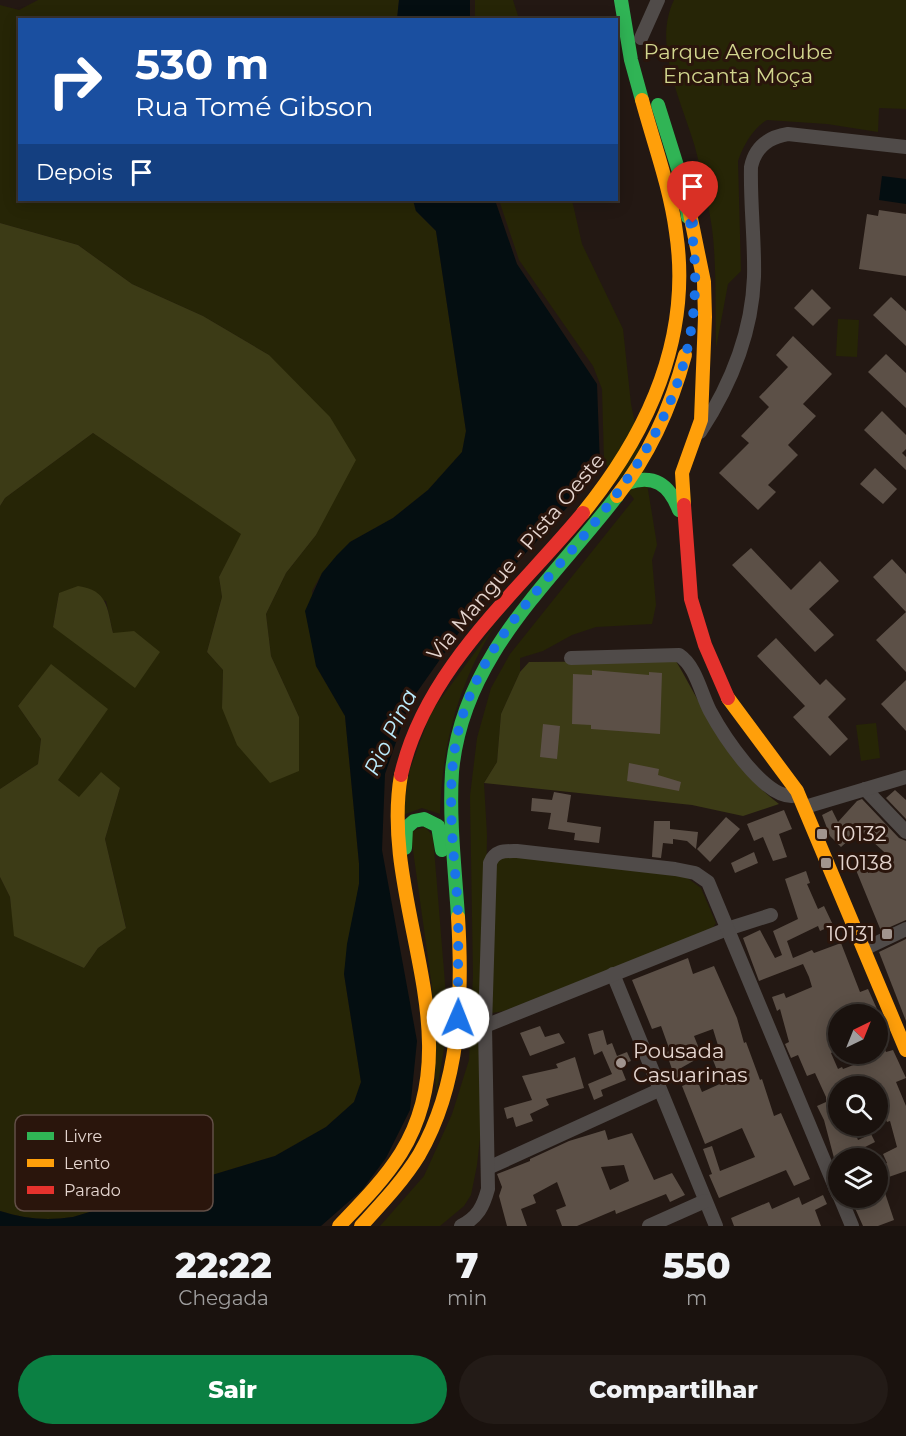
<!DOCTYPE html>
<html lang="pt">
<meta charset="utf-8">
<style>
:root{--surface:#1a120e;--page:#231b17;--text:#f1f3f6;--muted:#9f9e9e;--line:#38322e;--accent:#0b8043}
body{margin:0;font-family:Montserrat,sans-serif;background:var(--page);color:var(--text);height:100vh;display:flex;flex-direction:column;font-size:22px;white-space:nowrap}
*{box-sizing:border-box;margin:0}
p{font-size:20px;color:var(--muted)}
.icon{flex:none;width:33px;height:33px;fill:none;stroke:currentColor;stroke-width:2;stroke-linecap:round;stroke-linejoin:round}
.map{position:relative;height:1226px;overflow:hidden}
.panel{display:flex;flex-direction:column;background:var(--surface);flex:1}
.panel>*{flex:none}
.top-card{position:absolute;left:18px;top:18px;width:600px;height:183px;border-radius:0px;box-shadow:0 3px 15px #0003,0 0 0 2px var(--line);background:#1a4fa0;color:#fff;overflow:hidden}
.needle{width:39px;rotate:43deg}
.tools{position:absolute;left:828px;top:1004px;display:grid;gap:12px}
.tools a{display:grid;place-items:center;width:60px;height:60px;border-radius:50%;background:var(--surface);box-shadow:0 3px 15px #0003,0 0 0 2px var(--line);font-size:30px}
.pin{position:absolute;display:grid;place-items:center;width:51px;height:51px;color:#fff;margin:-62px -26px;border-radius:50% 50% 50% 0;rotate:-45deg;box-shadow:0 0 6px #0007}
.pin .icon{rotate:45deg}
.me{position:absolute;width:66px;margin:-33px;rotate:1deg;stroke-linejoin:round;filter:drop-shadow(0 0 4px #0008)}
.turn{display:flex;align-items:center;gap:21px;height:126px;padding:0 18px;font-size:27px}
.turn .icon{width:78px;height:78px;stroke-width:2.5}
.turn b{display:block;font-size:42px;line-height:51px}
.then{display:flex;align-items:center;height:57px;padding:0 18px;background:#0003;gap:12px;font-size:22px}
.eta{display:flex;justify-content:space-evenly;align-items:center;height:102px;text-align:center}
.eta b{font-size:36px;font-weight:800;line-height:42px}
.button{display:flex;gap:12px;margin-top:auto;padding:12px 18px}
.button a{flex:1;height:69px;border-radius:36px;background:var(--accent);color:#fff;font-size:24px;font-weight:800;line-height:69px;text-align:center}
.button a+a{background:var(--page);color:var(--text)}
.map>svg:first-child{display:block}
.green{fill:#262506;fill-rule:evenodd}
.forest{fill:#3c3b16}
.water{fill:#040e11}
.building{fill:#5c5047;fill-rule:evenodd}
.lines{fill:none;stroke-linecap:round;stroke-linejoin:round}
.street{stroke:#504b49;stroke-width:14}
.fast{stroke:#30b455;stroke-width:14}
.slow{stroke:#ff9f0a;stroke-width:14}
.jam{stroke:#e5322d;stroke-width:14}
.route{stroke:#1a73e8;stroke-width:10;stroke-dasharray:0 18}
.poi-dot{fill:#a1948e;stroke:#2a150c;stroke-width:2}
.labels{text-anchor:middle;stroke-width:6;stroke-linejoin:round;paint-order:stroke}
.park-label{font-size:21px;fill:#d2d68e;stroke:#2a150c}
.street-label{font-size:21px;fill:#e5d6d0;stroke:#2a150c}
.poi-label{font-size:21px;fill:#e5d6d0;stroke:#2a150c;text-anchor:start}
.water-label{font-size:22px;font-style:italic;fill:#bbecfd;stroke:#2a150c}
.key{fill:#2a150c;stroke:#624f47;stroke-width:1.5}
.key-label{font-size:16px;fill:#e5d6d0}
</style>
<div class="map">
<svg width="906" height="1226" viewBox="0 0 906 1226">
<rect width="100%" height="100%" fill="#231813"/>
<g class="green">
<path d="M38,0H399L397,19L20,20V200H413L416,211L436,231L466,431L462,452L428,490L393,518L350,542L322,573L312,591L316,666L345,716L359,863V884L344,974L361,1082L354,1102L326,1127L275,1156L73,1217C47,1221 25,1219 0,1211V877L10,897L15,936L84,968L98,948L126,927L105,839L120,788L79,798L58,780L51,665L18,706L41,739L38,764L0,789V506L5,498L93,433L242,534L219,577L222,597L207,652L223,670L222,708L299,717L271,656L266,614L286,573L316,535L330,505L269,355L203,316L132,284L78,245L0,223V5L19,10ZM59,593L106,601L113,633L53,627Z"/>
<path d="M475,0H513L519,19H475Z"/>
<path d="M674,0H906V109L879,108L878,132L827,124L767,120C753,128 743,146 738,161L741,271L728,284L716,348C715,308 717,268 712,228C708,201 702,174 695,147C682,102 652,45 674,0Z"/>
<path d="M499,200H572L582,244L623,329L631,404L645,471L657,545L652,560L656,605L652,624L596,627L572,635L543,651L520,658V672L501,714L497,762L484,783L487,835L482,1121L477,1165L471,1195L464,1206L440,1226H380L424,1176L452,1114L469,1060L473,976L470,796L477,738L491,688L510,654L634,499L604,462L602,389L593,366L519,260Z"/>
<path d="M838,319L859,320L857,357L836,356Z"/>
<path d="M495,625C458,685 442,744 440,814L422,808L403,815L409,772L431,712Z"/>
<path d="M876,723L880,758L861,761L856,725Z"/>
<path d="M425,827L433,836L447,1008V1031L436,1095L432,987L411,836L412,831Z"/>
<path d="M502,854L686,877L701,888L716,923L712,929L504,1011L492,1013L488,1010L494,864Z"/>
</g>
<g class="forest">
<path d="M0,223L78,245L132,284L203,316L269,355L330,417L356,460L316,535L286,573L266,614L271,656L299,717V771L270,783L237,745L222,708L223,670L207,652L222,597L219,577L241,534L93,433L5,498L0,506Z"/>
<path d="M78,586C108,590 107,608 113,633L134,631L160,652L135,688L53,627L59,593Z"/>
<path d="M676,661C705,711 731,769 779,804L743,816L692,805L484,783L497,762L501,714L520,672L529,662Z"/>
<path d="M51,664L108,709L58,780L79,797L101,772L120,788L105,839L126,928L98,948L84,968L14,936L10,897L0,877V789L38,764L41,739L18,706Z"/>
</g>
<g class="water">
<path d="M399,0H470V19H397Z"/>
<path d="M882,176L906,179V204L879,200Z"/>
<path d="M413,200H495L517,264L597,384L600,466L572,502L477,607L410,702L385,774L382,850L417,1041L410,1110L386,1158L362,1190L321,1226H0V1211C25,1219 47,1221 73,1217L275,1156L326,1127L354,1102L361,1082L344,974L347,944L359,884V863L345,716L316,666L305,611L322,573L337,555L350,542L393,518L428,490L462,452L466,431L436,231L416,211Z"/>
</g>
<g class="building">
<path d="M879,210L906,214V276L859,269L867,214L878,216Z"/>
<path d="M812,289L831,308L813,326L794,308Z"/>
<path d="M891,297L906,311V346L873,315Z"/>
<path d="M793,336L832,374L803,404L816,416L788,445L798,455L768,485L776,492L758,510L719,473L749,443L741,436L769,407L759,397L788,367L776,355Z"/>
<path d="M886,354L906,373V408L868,372Z"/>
<path d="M882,411L906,435V449L902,453L906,457V470L864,430Z"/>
<path d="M875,468L897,489L883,504L860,484Z"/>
<path d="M751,548L791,590L820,561L839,581L809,609L834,635L815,652L732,565Z"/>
<path d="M892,559L906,574V672L876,640L906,612L873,577Z"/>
<path d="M776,638L820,685L826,679L846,699L828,717L848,739L830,756L793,717L805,706L757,656Z"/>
<path d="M592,670L649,675V672L662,673L660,734L591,729V725L572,724L573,674L592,675Z"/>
<path d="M906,680V731L881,704Z"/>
<path d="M543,724L560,726L557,759L540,757Z"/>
<path d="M629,763L659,769L658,775L681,782L679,791L627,781Z"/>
<path d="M895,790L906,800V819L886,798Z"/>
<path d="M554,792L571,795L567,822L601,827L599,843L574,840L575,833L548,829L551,813L531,811L532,798L552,800Z"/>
<path d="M862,799L899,838L906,841V920L881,931L856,870L866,867L868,873L894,861L860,830L841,847L830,836L822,815L832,810L838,822L857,801Z"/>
<path d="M784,810L792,829L779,834L787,857L773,861L763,837L754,841L747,824Z"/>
<path d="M726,817L740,829L710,862L697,849Z"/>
<path d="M654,821H670V829L698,832L696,849L687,841L673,839V844L663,843L661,858L652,857Z"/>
<path d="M754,852L758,863L735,873L731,863Z"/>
<path d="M806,871L810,883L807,884L818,909L824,906L833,925L820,931L818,926L787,941L793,958L812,950L814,953L841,943L860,992L868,989L877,1009L865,1014H838V1049L831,1053L838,1069L842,1067L843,1069L869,1059L867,1053H878V1033L886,1052L893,1050L906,1078L896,1082L906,1106V1171L883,1179L878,1168L887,1163L883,1154L897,1147L890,1121L887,1122L880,1107L878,1108V1086H854L852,1081L838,1086V1125H852L858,1140L871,1134L875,1142L857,1151L859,1158H834L824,1120L817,1106L826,1102V1097L815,1073L807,1076L798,1055L791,1058L785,1044L789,1042L780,1009L777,1011L772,997L784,993L786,998L812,987L809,977L803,964L759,981L743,938L760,930L775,958L782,955L773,931L798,919L785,879Z"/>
<path d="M906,939V1021L879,952Z"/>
<path d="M688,958L693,974L714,966L737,1018L744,1043L746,1042L760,1080L762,1079L774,1116L781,1113L810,1179L794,1186L786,1170L719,1198L709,1175L712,1174L703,1149L712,1146L720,1171L755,1157L742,1128L705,1144L682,1086L697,1080L702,1092L722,1083L711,1055L720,1052L713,1029L694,1036L702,1056L681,1068L685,1078L668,1084L664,1076L673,1072L666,1052L670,1051L661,1026L652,1029L632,980Z"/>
<path d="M540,1026L545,1037L559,1033L565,1043L530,1056L520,1033Z"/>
<path d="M603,1030L607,1045L612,1043L617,1056L627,1052L631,1061L620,1065L626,1080L601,1090L603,1096L594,1100L588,1084L612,1074L602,1051L594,1055L588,1034Z"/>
<path d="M575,1057L584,1088L546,1099L549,1105L530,1114L533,1121L516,1127L513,1117L507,1119L504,1108L532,1100L522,1076L558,1068L556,1064Z"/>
<path d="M605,1130L608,1140L632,1133L654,1180L672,1173L685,1195L670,1202L666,1194L616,1214L615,1210L577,1226H562L556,1210L566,1206L557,1182L533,1195L536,1203L521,1209L527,1226H507L499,1196L502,1187L497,1174L530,1161V1159L569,1141ZM624,1165L629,1181L610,1190L601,1167Z"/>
<path d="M878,1172L894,1220L878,1226H863L850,1197H878Z"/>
<path d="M823,1195L827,1204L815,1210L821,1226H734L731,1218L769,1202L772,1209L799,1197L802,1205Z"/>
</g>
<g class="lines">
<g class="street">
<path d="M641,38L658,0"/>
<path d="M700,432C730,386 752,333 754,277C755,241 750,204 751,167C755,147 769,137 788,134L906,147"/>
<path d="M571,658L679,655C696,666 701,694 710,711C723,735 763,797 792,796L797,791"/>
<path d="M865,789L906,832"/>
<path d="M805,807L906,777"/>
<path d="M864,949L906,929"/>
<path d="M613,974L716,1226"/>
<path d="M485,1026L727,929L771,915"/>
<path d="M488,1168L659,1090"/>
<path d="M840,1197L852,1226"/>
<path d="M461,1226C478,1217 483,1207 488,1189L485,1026L490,863C495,850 505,851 517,851L675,869L695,873L708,882L838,1194"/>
<path d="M649,1226L705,1201"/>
</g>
<g class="fast">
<path d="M621,0L631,60L642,100"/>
<path d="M658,105L684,188L688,217"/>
<path d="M627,483C654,474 669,484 679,510"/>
<path d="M405,848L406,828L414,821L424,819L438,826L442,850"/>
<path d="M458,917C455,869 449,820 452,772C462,657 551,582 617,496"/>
</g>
<g class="slow">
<path d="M617,496C650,454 671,407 685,355"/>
<path d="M684,505L682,473L701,420L705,317L704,282L688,204"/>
<path d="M583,513C648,433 692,337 676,232C670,187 654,144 642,100"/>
<path d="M728,698L797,791L906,1050"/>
<path d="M339,1226C361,1203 384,1180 401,1153C474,1035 379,901 401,775"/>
<path d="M361,1226C382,1203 403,1181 419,1155C460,1084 463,997 458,917"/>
</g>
<g class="jam">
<path d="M684,505L691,599L705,645L728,698"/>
<path d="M401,775C425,669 516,594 583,513"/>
</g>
</g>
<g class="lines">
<path class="route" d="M458,1018C459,1004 458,991 458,977C458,950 459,923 457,896C452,831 443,765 467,703C489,644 530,598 571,551C648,461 704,374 694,250C692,229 687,208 684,188L693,223"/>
</g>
<g class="poi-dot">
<rect x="816" y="828" width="12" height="12" rx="3"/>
<rect x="820" y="857" width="12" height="12" rx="3"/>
<rect x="881" y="928" width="12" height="12" rx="3"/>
<circle cx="621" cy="1063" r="6"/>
</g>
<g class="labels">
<g class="park-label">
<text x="738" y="59">Parque Aeroclube<tspan x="738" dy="24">Encanta Moça</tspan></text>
</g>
<g class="street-label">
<text transform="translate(516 557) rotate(-50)" y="7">Via Mangue - Pista Oeste</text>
</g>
<g class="poi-label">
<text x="834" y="841">10132</text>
<text x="838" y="870">10138</text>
<text x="875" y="941" text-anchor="end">10131</text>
<text x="633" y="1058">Pousada<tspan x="633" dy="24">Casuarinas</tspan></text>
</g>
<g class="water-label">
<text transform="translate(390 732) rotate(-64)" y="8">Rio Pina</text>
</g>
</g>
<rect x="15" y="1115" width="198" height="96" rx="9" class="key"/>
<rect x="27" y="1132" width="27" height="8" fill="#30b455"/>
<rect x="27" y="1159" width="27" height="8" fill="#ff9f0a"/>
<rect x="27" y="1186" width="27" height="8" fill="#e5322d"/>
<g class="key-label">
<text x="64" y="1142">Livre</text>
<text x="64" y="1169">Lento</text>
<text x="64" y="1196">Parado</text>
</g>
</svg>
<div class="tools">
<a><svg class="needle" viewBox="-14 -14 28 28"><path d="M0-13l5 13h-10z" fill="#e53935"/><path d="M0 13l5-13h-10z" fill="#9f9e9e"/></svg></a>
<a><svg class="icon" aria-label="search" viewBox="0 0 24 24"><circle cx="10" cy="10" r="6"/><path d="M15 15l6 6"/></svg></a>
<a><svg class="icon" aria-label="layers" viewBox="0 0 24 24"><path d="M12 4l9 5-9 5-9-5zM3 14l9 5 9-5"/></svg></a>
</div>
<div class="pin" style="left:693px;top:223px;background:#d93025"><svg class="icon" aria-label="arrive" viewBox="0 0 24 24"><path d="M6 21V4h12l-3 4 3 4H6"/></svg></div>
<svg class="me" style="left:458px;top:1018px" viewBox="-20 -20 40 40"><circle r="19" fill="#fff"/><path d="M0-13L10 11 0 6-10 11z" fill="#1a73e8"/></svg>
<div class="top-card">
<div class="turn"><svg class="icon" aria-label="right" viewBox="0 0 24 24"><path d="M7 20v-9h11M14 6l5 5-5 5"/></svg><div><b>530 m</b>Rua Tomé Gibson</div></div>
<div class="then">Depois<svg class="icon" aria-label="arrive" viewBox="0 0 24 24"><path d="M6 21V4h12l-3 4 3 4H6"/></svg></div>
</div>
</div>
<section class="panel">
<div class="eta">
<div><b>22:22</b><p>Chegada</p></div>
<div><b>7</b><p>min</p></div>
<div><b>550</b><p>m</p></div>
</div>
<div class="button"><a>Sair</a><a>Compartilhar</a></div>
</section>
